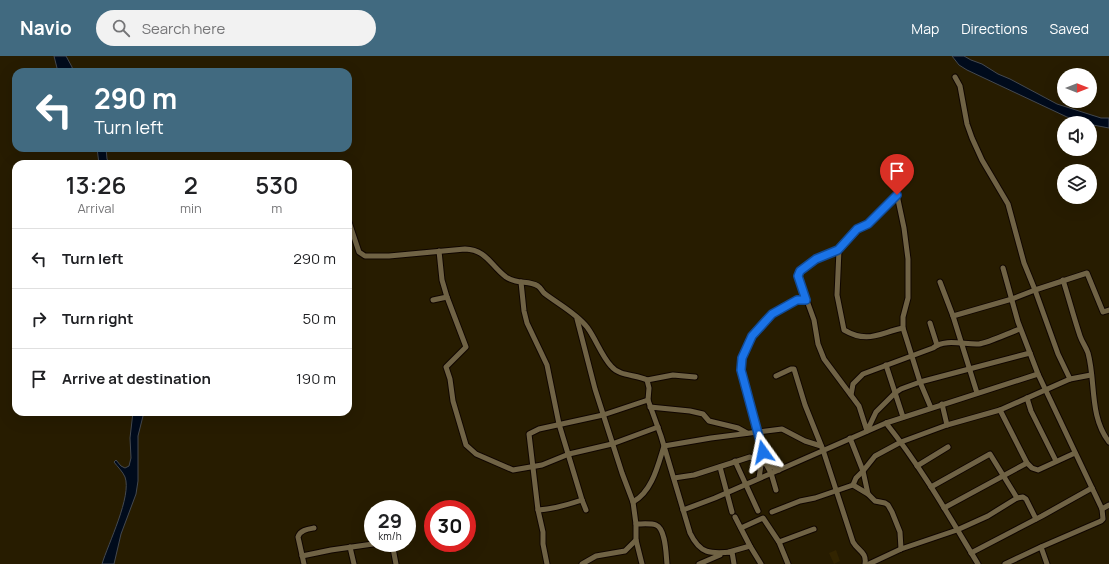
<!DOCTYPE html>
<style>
:root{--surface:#fff;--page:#f2f2f2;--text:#202124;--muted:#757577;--line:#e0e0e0;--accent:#416a80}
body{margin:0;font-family:Manrope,sans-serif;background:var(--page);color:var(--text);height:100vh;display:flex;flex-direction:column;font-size:15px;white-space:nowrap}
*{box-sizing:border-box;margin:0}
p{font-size:13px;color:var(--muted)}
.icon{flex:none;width:22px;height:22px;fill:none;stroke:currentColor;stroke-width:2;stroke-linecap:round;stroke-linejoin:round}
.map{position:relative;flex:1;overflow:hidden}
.drawer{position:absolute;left:12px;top:104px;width:340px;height:256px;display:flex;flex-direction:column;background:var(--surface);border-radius:12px;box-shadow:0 4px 16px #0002}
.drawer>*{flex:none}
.hud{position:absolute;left:12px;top:12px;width:340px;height:84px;border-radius:12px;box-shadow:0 4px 16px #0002;background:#416a80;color:#fff;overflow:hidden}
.needle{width:26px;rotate:90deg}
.controls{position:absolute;left:1057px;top:12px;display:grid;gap:8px}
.controls a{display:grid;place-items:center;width:40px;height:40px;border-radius:50%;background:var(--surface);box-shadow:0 4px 16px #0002;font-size:20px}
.speed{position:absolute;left:364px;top:444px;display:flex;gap:8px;font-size:20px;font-weight:700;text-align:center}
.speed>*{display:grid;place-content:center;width:52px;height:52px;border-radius:50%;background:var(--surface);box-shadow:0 4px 16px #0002;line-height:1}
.speed small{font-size:10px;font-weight:400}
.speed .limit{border:6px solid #d22;background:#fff;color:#111}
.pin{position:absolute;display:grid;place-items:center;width:34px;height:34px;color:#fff;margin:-41px -17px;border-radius:50% 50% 50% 0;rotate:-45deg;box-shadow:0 0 4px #0007}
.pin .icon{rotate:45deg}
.me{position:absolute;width:44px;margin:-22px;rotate:348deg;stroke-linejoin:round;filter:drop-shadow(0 0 3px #0008)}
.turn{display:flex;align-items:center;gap:14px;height:84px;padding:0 16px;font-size:18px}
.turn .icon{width:52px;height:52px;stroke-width:2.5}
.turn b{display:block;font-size:28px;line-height:34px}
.eta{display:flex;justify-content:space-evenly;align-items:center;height:68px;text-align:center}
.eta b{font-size:24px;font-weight:600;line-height:28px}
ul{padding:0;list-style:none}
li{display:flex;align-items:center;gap:12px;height:60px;padding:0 16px;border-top:1px solid var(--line)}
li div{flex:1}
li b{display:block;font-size:15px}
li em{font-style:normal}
header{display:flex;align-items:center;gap:24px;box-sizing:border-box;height:56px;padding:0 20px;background:var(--accent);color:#fff}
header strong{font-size:19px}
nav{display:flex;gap:22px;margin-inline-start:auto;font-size:14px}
.search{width:280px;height:36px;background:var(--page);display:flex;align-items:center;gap:10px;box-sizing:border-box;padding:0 14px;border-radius:22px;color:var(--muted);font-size:15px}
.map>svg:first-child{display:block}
.built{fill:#322400}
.water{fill:#000b1c;stroke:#444950}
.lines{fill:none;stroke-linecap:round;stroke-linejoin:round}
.minor-casing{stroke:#100600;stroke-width:7}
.minor{stroke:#706345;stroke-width:5}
.route-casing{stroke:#114b97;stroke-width:10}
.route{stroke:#1a73e8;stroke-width:7}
</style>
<header>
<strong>Navio</strong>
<div class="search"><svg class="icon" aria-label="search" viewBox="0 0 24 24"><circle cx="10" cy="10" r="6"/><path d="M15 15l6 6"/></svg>Search here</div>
<nav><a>Map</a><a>Directions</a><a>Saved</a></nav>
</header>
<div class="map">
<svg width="1109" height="508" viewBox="0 0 1109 508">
<rect width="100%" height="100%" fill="#271c00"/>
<path class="built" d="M836,494L840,505L834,508L829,497Z"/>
<g class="water">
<path d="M54,0H66L72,11L73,16H58Z"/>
<path d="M952,0H964L971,4L982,8L998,18L1010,23L1057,48L1101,62H1109V72L1093,69L1090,67L1067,61L967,14L959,9Z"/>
<path d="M97,92H106L107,103L110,108H99Z"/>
<path d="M133,356H144L138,380V425L136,438L121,478L114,508H102C108,488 132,440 125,421C123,416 117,410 114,406L116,404L121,410L125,412L129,410L131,402L130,382Z"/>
</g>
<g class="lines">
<g class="minor-casing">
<g id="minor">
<path d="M897,139L868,168L857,173L838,194L816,203L800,215L798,220L814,264L818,288L824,303L859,350L867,375L876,356L895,337L901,333L920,326L1030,297"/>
<path d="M897,139L904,172L908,203V242L903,261V272L920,326L931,352"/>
<path d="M349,166L359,196L365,200H389L465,193C487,194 490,209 506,221C518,229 528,224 538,230C541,232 542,235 544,237C558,248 576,257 587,271C596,283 601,299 611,310C620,321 636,318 647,324L649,332L648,344L661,380L690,477C700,498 710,498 732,496L734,508"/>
<path d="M839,194L837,239L844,274C868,288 879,277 903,272"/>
<path d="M439,195L442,224L447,241L466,291L446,311L450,323L453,345L466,389L476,398L513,414L542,409L569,398L612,388L658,371"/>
<path d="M1003,212L1018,266L1038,318L1102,453L1103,463L1101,465L1041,491L1005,508"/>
<path d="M1063,224C1069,243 1074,262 1080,280C1082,286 1086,291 1088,297C1096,326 1089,360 1109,386"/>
<path d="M521,226L524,255L527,267L547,309L559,368L582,444L586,454"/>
<path d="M940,226L953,260L977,337"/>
<path d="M433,244L447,241"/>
<path d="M953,260L1012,243L1035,234L1024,207L1008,148L982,104L972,82L967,68L960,30L955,21"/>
<path d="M577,263L595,333L622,417L633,446L636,468"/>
<path d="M930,267L937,289"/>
<path d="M886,309L903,361"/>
<path d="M776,320L791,313H794L805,349L823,394L853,486C858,495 867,496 865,508"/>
<path d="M1070,323L1058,298L1035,234L1087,217L1103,256L1109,254"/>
<path d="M647,324L673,319L695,321"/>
<path d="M851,339L853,328L863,318L933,292C945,282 965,289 979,288C988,287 1011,276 1020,273"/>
<path d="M1027,342L1031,355L1056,405"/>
<path d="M942,348L947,369"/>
<path d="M650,351L690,355L703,358L709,365L738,372L747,377"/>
<path d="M1000,354L1027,407L1032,412L1038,414L1075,397"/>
<path d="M886,367C921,411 949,460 978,508"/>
<path d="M850,382L863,415L868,438"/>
<path d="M735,405L758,455"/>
<path d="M766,408L771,417L776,434"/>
<path d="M917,410L948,391"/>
<path d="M720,411L732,456"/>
<path d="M674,422L694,419L750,401L779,414"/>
<path d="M759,422L763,396L743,319L742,302L752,280L772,258L797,244H806"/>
<path d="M853,429L868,438L875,445L885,447L888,449L892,456L900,476L901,493"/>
<path d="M931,431L990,398L1017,442"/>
<path d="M582,444C567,449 553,453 538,454L529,378L539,373L603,359L648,344"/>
<path d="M633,446C652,436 658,409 664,390L711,382L782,373L805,385L821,390"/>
<path d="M944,452L1027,407"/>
<path d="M1102,453L1109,449"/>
<path d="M538,454L543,476V488L547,508"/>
<path d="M683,454L715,442L886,367L1038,318"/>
<path d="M772,456L800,445L815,442L853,429L856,422L863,415L875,400L901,386L947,369L1000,354L1070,323L1091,319"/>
<path d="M735,461L750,490L761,508"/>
<path d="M741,472L763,462L779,486L788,508"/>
<path d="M779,486L814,473"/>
<path d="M392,487L396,508"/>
<path d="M350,491L354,508"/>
<path d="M1041,491L1047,508"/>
<path d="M729,496L750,490"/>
<path d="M971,497L1042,460L1092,432"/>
<path d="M302,500L331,494L380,487"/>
<path d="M304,508L298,481C300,474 308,473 314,472"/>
<path d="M582,508L596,500L625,495L636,484"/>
<path d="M642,508L636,484V468C642,468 651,467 656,469C666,473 666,499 667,508"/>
<path d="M699,508L720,499"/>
<path d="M869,508L901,493L957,474L988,460L1017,442L1023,441L1026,443L1036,463"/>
</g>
</g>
<use href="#minor" class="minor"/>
</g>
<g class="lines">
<g class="route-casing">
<path id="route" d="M763,396L741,314L742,302L752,280L772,258L797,244H806L798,220L800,215L816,203L838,194L857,173L868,168L897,139"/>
</g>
<use href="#route" class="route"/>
</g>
</svg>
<div class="controls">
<a><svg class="needle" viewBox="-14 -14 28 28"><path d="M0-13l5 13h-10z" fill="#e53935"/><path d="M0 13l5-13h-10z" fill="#757577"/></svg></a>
<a><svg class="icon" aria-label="sound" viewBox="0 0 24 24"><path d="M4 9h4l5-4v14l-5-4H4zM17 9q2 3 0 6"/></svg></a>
<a><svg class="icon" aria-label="layers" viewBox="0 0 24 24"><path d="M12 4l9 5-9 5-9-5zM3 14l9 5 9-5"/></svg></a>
</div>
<div class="speed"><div>29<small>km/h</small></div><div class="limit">30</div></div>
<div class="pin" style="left:897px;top:139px;background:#d93025"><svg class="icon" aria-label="arrive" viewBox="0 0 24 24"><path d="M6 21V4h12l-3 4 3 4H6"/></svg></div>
<svg class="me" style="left:763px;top:396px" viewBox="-20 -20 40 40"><path d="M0-17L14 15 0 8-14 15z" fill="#1a73e8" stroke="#fff" stroke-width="4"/></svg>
<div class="hud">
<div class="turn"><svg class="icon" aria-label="left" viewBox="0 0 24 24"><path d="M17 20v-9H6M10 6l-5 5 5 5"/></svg><div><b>290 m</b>Turn left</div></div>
</div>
<section class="drawer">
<div class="eta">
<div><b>13:26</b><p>Arrival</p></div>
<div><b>2</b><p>min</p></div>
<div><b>530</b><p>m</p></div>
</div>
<ul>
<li><svg class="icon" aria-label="left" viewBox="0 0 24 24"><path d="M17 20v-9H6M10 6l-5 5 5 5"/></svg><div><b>Turn left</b></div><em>290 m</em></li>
<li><svg class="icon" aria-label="right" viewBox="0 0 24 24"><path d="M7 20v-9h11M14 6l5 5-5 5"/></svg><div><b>Turn right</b></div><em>50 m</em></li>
<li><svg class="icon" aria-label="arrive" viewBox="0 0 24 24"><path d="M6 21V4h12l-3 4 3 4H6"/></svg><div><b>Arrive at destination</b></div><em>190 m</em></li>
</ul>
</section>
</div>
